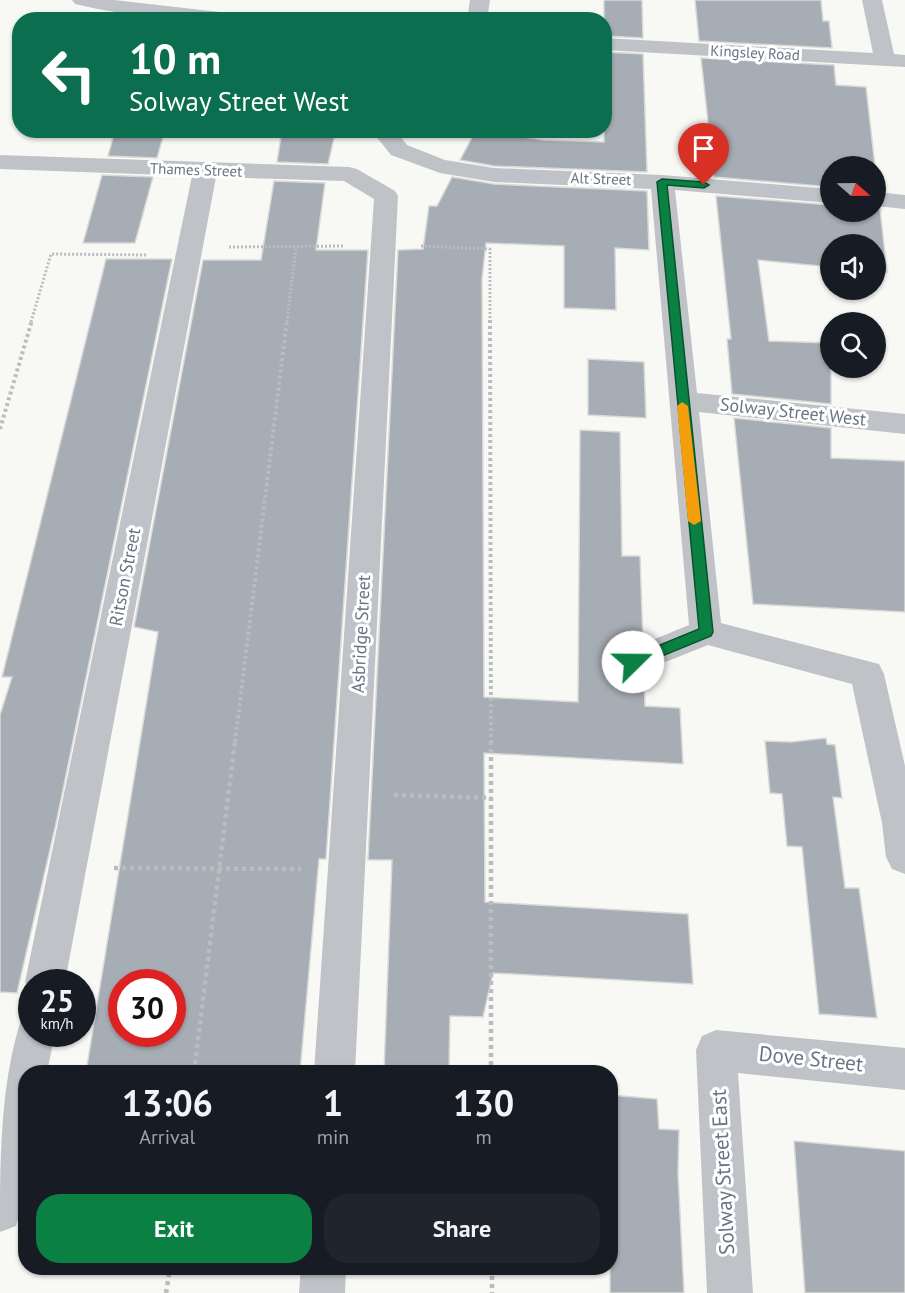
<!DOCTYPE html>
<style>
:root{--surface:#171b24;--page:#20242c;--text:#f1f3f6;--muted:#9ea1a6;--accent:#0b8043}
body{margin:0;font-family:"PT Sans",sans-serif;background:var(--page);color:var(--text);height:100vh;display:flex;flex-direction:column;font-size:22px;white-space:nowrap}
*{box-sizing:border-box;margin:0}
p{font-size:20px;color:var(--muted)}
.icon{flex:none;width:33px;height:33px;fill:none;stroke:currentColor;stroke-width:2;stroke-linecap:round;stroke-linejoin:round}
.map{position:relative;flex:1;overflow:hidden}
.details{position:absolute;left:18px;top:1065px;width:600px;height:210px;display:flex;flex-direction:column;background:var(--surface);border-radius:24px;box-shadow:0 2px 4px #0004}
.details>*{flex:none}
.guide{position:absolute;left:12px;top:12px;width:600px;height:126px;border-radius:24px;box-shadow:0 2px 4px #0004;background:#0b6e4f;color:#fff;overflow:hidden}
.needle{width:39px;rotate:110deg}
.controls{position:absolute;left:820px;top:156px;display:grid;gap:12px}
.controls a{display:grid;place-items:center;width:66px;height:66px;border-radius:50%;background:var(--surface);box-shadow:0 2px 4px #0004;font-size:30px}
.speed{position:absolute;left:18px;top:969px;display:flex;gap:12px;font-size:30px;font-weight:700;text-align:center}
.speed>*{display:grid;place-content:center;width:78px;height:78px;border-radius:50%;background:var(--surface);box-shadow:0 2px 4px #0004;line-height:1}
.speed small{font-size:15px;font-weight:400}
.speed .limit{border:9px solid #d22;background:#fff;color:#111}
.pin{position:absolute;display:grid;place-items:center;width:51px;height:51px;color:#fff;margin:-62px -26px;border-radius:50% 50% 50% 0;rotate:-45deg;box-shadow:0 0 6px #0007}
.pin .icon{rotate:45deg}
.me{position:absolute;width:66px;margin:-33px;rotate:68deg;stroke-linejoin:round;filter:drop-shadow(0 0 4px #0008)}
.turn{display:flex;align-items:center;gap:21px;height:126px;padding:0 18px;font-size:27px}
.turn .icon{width:78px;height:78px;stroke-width:2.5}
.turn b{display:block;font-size:42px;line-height:51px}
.eta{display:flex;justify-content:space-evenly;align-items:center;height:102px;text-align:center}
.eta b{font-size:36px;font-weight:600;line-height:42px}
.button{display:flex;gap:12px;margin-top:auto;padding:12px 18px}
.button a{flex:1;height:69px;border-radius:24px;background:var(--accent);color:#fff;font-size:24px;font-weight:600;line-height:69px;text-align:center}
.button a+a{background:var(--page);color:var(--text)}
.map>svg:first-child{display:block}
.building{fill:#a7adb4;stroke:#d9dad8;stroke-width:1.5;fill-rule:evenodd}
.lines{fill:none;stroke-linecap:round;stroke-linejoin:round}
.path-far2{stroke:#babcbf;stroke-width:3;stroke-dasharray:2 2;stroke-linecap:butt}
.path-far1{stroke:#babcbf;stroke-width:4;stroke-dasharray:3 3;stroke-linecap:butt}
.path{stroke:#babcbf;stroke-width:4.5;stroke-dasharray:4 4;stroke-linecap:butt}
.minor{fill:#bfc3c7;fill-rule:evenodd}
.route{fill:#0b8043;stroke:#07532c;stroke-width:1.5}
.slow{fill:#f59e0b}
.labels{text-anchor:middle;stroke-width:6;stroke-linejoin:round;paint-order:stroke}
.far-street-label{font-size:15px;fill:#697584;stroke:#fff}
.street-label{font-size:18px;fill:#697584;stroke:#fff}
.near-street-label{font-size:21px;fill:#697584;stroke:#fff}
</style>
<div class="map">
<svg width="905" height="1293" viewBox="0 0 905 1293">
<rect width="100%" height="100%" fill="#f8f8f5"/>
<g class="building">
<path d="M604,0H642L643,38L604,36Z"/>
<path d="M695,0H821L823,21H829L832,48L699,41Z"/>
<path d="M604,52L643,54L647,172L494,166L460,160L476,130L543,140L604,142Z"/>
<path d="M701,58L834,65L836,85L866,87L875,166H831V187L714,177Z"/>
<path d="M115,130H165L157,158L108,156Z"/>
<path d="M282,130H336L328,164L277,162Z"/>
<path d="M102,175L153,177L135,243H83Z"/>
<path d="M452,177L494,184L647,191L649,250L615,248L616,310L564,308V246L486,243L482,279L484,697L578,702L580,430L620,432L622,556H640L643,642L620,651L614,663L620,673L632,677L644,673L645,706L680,708L683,764L484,753L485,902L688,914L693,984L493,973L483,1017L450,1016L449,1072H384L392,860H368L398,250L423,249L429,206H437Z"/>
<path d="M274,181L325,183L316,250H368L326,859H319L300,1072H86L158,632L134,627L203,260H261ZM122,982H172V1034H122Z"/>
<path d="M716,196L831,205V212H876V208L880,209L887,272L876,271V244H831V267L758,260L769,341L831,343V404L732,394L727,339H731Z"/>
<path d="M106,259H172L57,819L17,993L0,992V715L12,677H2Z"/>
<path d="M588,359L644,362L646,418L588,415Z"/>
<path d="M734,418L831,428V458L905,461V612L753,604Z"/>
<path d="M826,738L827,744L835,745L842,798L833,797L845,888H859L877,1018L819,1014L802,847L787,846L782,794L770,793L765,741L791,742Z"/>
<path d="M610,1095L657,1099L659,1129L679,1130L678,1173L684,1293H610Z"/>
<path d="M794,1141L905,1151V1293H805Z"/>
</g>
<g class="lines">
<g class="path-far2">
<path d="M421,246L490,249V322"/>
<path d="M229,247L345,246"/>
<path d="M31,322L51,254L148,255"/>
<path d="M287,322L296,246"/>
</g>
<g class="path-far1">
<path d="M490,320L491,742"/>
<path d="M0,429L32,320"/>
<path d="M235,742L287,320"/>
</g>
<g class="path">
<path d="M491,741V1072"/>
<path d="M394,795L491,798"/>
<path d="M114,868L301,869"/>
<path d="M194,1072L235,741"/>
<path d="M492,1268V1293"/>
<path d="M166,1293L170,1268"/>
</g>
<g class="minor">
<path d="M72,0H114L237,14L244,16L247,20C189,20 132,18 75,4Z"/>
<path d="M470,0H490L487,20H467Z"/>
<path d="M862,0H882L894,54L905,55V67L604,50V38L873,53Z"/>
<path d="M371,130H395L407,145L445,160L494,168L662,175L831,189V203L675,190L697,393L905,414V434L699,412L721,623L879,664L884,674L905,766V874L892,869L886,857L882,823L852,684L708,645L633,675L621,671L616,662L621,653L689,625L651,189L494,182L440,173L391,155Z"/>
<path d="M0,155L349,167L357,169L395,191L398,196L355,1072H314L374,199L344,181L216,177L65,982H32V996L25,982L192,176L0,169Z"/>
<path d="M876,192L905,195V209L876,206Z"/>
<path d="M32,1015V1034H55L47,1072H26V1192L16,1226L0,1232C0,1162 0,1085 21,1020Z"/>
<path d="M716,1030L905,1048V1090L738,1073L753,1293H707L696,1050L702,1036Z"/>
<path d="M301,1268H346L345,1293H299Z"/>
</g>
</g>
<path class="route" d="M662,179L704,182L709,185L704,188L667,185L713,632L711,636L633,668L626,662L628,658L699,629L657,182Z"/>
<path class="slow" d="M682,402L688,406L701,521L694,525L688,521L677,406Z"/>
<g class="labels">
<g class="far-street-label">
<text transform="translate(755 53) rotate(3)" y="5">Kingsley Road</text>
<text transform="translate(196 170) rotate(2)" y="5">Thames Street</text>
<text transform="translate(601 179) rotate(2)" y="5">Alt Street</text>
</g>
<g class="street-label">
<text transform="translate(793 412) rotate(6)" y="6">Solway Street West</text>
<text transform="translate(125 577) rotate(-79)" y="6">Ritson Street</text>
<text transform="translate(361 634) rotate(-87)" y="6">Asbridge Street</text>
</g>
<g class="near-street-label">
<text transform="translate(811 1059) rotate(6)" y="7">Dove Street</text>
<text transform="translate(723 1172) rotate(-93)" y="7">Solway Street East</text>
</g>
</g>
</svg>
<div class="controls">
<a><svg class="needle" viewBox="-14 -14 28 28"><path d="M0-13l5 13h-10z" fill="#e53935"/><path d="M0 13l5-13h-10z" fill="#9ea1a6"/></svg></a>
<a><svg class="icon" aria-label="sound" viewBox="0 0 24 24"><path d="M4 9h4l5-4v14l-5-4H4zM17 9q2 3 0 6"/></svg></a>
<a><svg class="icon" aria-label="search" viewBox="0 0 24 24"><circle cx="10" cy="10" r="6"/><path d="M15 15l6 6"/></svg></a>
</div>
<div class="speed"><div>25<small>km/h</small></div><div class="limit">30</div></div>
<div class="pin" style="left:704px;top:185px;background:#d93025"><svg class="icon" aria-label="arrive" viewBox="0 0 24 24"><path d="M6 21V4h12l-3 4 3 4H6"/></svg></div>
<svg class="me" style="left:633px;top:662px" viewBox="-20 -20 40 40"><circle r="19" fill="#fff"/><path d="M0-13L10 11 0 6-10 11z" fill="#0b8043"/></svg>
<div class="guide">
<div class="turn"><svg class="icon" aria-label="left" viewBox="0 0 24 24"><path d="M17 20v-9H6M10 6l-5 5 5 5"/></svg><div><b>10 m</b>Solway Street West</div></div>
</div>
<section class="details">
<div class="eta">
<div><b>13:06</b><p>Arrival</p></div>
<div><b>1</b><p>min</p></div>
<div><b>130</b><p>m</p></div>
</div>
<div class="button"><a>Exit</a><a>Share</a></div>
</section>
</div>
